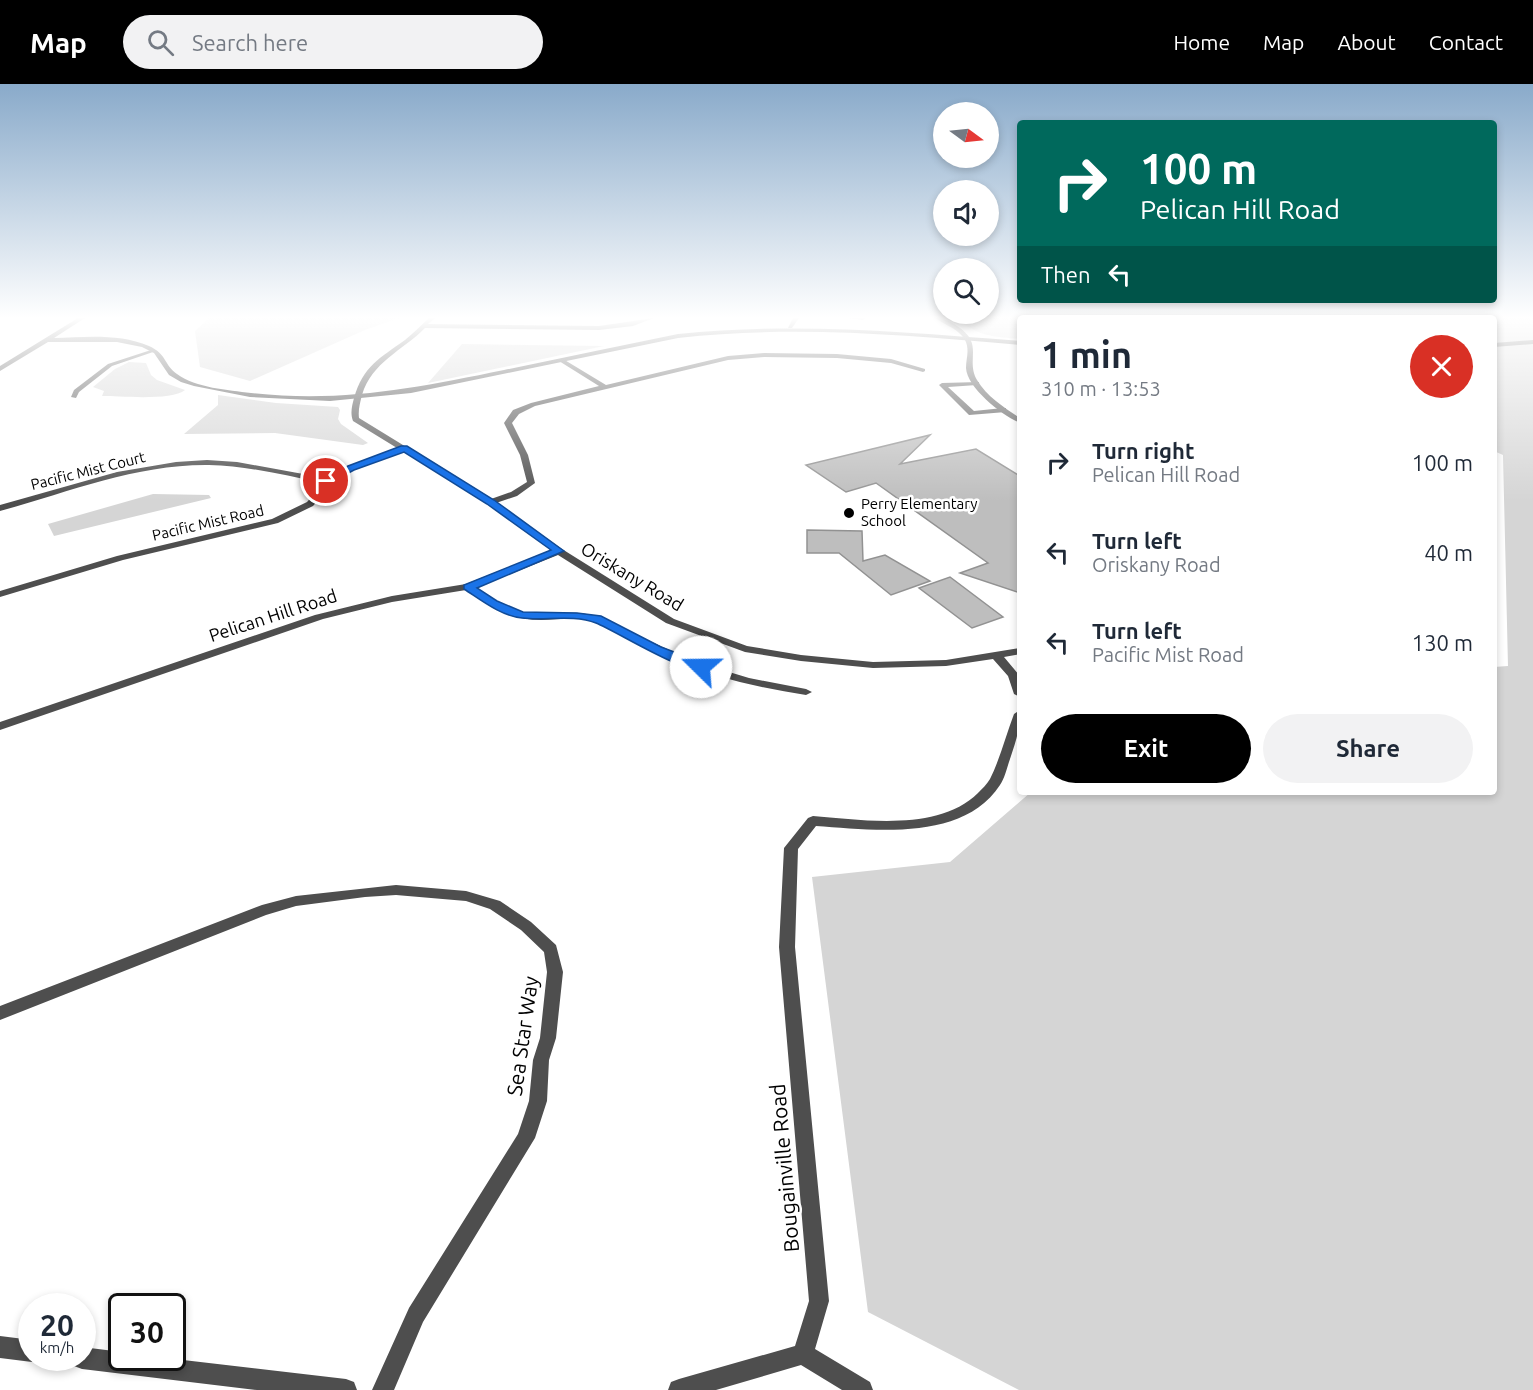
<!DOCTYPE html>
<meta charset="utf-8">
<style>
:root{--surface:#fff;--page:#f2f2f3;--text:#1f2937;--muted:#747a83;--accent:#000}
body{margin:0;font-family:Ubuntu,sans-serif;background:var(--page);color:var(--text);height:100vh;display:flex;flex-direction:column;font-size:22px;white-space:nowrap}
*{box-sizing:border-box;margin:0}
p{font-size:20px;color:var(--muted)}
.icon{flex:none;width:33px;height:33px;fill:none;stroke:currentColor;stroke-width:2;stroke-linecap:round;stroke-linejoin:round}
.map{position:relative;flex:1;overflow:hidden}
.side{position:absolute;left:1017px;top:231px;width:480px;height:480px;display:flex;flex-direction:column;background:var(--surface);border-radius:6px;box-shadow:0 3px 9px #0003}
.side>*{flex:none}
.hud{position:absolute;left:1017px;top:36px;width:480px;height:183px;border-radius:6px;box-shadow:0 3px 9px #0003;background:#00695c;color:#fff;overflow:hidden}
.needle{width:39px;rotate:105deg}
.buttons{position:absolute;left:933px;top:18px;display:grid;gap:12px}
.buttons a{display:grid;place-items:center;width:66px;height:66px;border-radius:50%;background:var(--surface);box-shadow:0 3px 9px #0003;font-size:30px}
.speed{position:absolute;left:18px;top:1209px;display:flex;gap:12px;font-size:30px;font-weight:700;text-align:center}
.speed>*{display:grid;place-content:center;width:78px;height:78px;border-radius:50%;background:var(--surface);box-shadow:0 3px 9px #0003;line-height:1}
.speed small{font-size:15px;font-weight:400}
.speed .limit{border:3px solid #111;border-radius:9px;background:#fff;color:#111}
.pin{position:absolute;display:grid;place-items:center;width:51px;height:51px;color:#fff;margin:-26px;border:3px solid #fff;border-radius:50%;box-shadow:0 2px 6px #0007}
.me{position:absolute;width:66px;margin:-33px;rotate:292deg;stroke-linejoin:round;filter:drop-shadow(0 0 4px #0008)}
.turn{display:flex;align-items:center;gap:21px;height:126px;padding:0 24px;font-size:27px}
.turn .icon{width:78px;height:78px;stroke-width:2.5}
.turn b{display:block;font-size:42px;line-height:51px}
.then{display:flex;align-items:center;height:57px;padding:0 24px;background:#0003;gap:12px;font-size:22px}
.round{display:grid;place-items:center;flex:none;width:63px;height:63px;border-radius:32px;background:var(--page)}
.overview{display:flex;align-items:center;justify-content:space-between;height:102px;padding:0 24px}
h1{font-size:36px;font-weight:700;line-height:45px}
.button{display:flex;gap:12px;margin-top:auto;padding:12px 24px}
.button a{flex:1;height:69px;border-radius:36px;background:var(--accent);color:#fff;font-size:24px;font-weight:700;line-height:69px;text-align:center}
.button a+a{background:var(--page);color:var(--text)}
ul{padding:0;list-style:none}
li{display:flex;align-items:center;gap:18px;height:90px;padding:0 24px}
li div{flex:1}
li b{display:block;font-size:22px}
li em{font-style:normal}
header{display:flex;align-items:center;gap:36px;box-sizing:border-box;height:84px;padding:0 30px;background:var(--accent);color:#fff}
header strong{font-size:28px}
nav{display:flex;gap:33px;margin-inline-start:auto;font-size:21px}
.search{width:420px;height:54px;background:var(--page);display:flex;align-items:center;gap:15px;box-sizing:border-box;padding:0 21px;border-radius:33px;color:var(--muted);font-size:22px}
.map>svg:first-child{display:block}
.green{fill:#d5d5d5}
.building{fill:#bebebe;stroke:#929292;stroke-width:1.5}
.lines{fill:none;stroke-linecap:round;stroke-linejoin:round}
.service{fill:#4e4e4e;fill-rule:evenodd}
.minor{fill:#4e4e4e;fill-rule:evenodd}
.tertiary{fill:#4e4e4e;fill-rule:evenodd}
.route{fill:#1a73e8;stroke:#114b97;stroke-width:1.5}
.poi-dot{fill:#000;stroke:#fff;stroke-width:2}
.labels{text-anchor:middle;stroke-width:5;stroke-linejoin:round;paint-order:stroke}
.far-street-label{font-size:15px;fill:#000;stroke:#fff}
.far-poi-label{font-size:15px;fill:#000;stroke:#fff;text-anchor:start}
.street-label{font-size:18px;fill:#000;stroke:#fff}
.near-street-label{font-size:21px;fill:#000;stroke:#fff}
</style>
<header>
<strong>Map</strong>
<div class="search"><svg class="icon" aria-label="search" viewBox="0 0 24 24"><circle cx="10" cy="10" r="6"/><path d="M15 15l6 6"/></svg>Search here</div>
<nav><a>Home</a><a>Map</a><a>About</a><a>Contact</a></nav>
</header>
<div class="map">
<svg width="1533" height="1306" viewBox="0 0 1533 1306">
<rect width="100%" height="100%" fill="#fff"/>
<g class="green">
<path d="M209,234H399L365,246L250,297L200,283L195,247Z"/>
<path d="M994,234H1020V255C998,253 981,253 963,239Z"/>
<path d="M1024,234H1533V1306H1019L868,1228L812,793L950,778L1031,708H1494V583L1508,582L1503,371L1494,367V234Z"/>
<path d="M462,260L604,262L428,299Z"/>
<path d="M129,278L146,279L151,291L157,296L185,306C172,317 120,312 102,312L104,307L93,303L115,285Z"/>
<path d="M218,311L276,319L338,323L340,326L338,335L341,340L368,359L363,361L275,349L184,350L218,321Z"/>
<path d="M153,410L209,411L211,414L54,452L48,440Z"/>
</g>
<g class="building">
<path d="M930,351L900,380L976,365L1020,392V509L960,489L988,479L876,399L846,408L806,381Z"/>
<path d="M807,446L862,447L863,477L885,471L930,497L891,511L839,469H807Z"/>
<path d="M950,493L1003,533L972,544L919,504Z"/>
</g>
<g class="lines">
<g class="service">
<path d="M793,234H799L792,244H788Z"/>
<path d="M850,234H866L863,236Z"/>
<path d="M979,298V300L977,301L948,303L974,327L1003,324H1006V328L969,331L939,301L942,299Z"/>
</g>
<g class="minor">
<path d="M429,234H435L428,240L599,242L654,234L633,242L599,246L425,244C402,267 372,278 362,311C360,319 358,326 359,334L491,415L511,408L527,398L520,371L504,339L513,326L531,319L599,302L559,277V275H563L606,301L728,272L764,269L837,270L891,275L925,285V287L923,288L891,279L837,274L764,273L728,276L535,322L519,330L512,339L528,371L535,399L517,412L496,419L562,465L674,535L747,562L801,571L873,578L946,576L1020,564V570L1004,573L1019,591L1020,613L1014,610L1008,592L993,575L946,582L873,584L801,577L745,568L666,539L558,471L475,504C492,515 510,528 531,529C552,531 572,526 592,531L696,578L749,594L806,605L812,608L806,611C760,604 713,593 669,575C643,564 619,546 591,537C575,532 558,536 541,536C513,536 489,522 466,506L392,518L323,535L0,646V638L315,531L392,512L466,500L552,466L487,420L403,367L354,386L330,398L328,405L313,422L278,439L123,476L0,513V507L117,472L272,435L307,418L321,403L322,399C284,391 248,382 209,381C137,380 69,408 0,427V421L117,388L176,378L207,376L237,378L325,394L348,382L397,364L353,337C350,329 352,322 354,314C363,282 380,274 405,256C414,249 421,241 429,234Z"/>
<path d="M935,234C943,234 950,237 957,242C985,260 965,275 977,296C987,313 1005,324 1020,334V339C1003,332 967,304 966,284C966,274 970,266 965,256C959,245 945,241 935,234Z"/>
<path d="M151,266L156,267L112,282L79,308L76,314L71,313L74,306L108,280Z"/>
<path d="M1020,626C1020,646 1016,657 1010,675C1007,683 1005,694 1000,701C963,758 874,746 816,742L798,765L795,863L829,1217L815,1265L870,1298L873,1306H842L801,1281L716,1306H668L671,1298L679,1295L795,1262L809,1217L779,863L784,764L808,734L813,732C863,736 939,748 978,709C982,705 987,700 990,695C1000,675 1006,651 1014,630Z"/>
<path d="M396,801L466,807L500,817L531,838L556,861L563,888L556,954L549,976L547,1017L535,1054L423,1238L394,1306H372L409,1224L518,1050L529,1017L533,976L540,954L547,888L544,868L521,846L490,825L466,817L396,811L365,813L296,822L266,831L0,936V922L262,821L296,812Z"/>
<path d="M0,1252L32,1256V1274H39L32,1278L0,1274Z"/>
<path d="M82,1263L122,1268V1274H166L346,1295L354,1298L357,1306H257L82,1285L74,1282L71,1274H82Z"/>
</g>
<g class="tertiary">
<path d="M78,234H85L54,254C85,253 119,249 149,262C167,270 164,281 177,290C196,304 228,306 251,309C342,319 416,304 504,286C562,274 620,262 678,250C793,238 905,248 1020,257V261C905,251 793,241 678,254L411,309L330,317L250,313L194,302L181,298L169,291L154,269L142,263L117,258H48L0,287V282Z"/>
<path d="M1533,256V260L1494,263V259Z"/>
</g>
</g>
<linearGradient id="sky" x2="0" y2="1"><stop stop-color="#89aaca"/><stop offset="0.56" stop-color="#fff"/><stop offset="1" stop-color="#fff" stop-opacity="0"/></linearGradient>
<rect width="1533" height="417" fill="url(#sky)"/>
<path class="route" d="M401,362H407L494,416L564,467L477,504L497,517L523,528L577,529L601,532L661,563L706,580L707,583L706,586C685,591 618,548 596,539C573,530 545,537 522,534C501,532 481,516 464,505V501L551,466L487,420L404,368L354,386L330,399L322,397L348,382Z"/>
<circle class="poi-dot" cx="849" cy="429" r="6"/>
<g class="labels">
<g class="far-street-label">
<text transform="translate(88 387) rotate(-14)" y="5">Pacific Mist Court</text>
<text transform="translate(208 439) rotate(-13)" y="5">Pacific Mist Road</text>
</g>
<g class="far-poi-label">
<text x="861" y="425">Perry Elementary<tspan x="861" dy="17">School</tspan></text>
</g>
<g class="street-label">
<text transform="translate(632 493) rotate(31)" y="6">Oriskany Road</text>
<text transform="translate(273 532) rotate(-18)" y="6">Pelican Hill Road</text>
</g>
<g class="near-street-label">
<text transform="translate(523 952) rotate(-82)" y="7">Sea Star Way</text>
<text transform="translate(785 1084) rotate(-95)" y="7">Bougainville Road</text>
</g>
</g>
</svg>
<div class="buttons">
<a><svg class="needle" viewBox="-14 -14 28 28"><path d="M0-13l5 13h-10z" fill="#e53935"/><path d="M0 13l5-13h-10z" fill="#747a83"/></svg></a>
<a><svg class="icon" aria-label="sound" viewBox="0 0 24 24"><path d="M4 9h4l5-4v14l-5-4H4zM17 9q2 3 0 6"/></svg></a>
<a><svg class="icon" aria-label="search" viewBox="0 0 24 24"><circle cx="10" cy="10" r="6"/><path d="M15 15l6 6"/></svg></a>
</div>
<div class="speed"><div>20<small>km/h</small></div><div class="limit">30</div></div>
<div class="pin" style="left:326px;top:397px;background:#d93025"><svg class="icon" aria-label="arrive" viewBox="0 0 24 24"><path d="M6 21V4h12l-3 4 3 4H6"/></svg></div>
<svg class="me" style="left:701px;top:583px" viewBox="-20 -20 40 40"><circle r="19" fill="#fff"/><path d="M0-13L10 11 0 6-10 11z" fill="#1a73e8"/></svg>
<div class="hud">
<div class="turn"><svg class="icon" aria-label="right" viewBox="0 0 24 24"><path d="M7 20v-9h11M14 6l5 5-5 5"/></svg><div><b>100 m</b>Pelican Hill Road</div></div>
<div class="then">Then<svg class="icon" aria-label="left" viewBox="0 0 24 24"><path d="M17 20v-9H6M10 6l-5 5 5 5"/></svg></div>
</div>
<section class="side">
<div class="overview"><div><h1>1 min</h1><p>310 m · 13:53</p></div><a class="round" style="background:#d93025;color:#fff"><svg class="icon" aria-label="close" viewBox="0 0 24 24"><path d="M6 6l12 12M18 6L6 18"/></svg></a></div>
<ul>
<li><svg class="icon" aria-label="right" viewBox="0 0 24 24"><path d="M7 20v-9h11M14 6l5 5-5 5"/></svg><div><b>Turn right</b><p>Pelican Hill Road</p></div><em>100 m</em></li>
<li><svg class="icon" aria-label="left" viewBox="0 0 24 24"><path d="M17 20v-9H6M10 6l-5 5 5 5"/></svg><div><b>Turn left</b><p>Oriskany Road</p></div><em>40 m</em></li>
<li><svg class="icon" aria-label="left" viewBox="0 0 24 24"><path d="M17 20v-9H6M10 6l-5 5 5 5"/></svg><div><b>Turn left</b><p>Pacific Mist Road</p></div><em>130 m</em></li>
</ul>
<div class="button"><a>Exit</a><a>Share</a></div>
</section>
</div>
